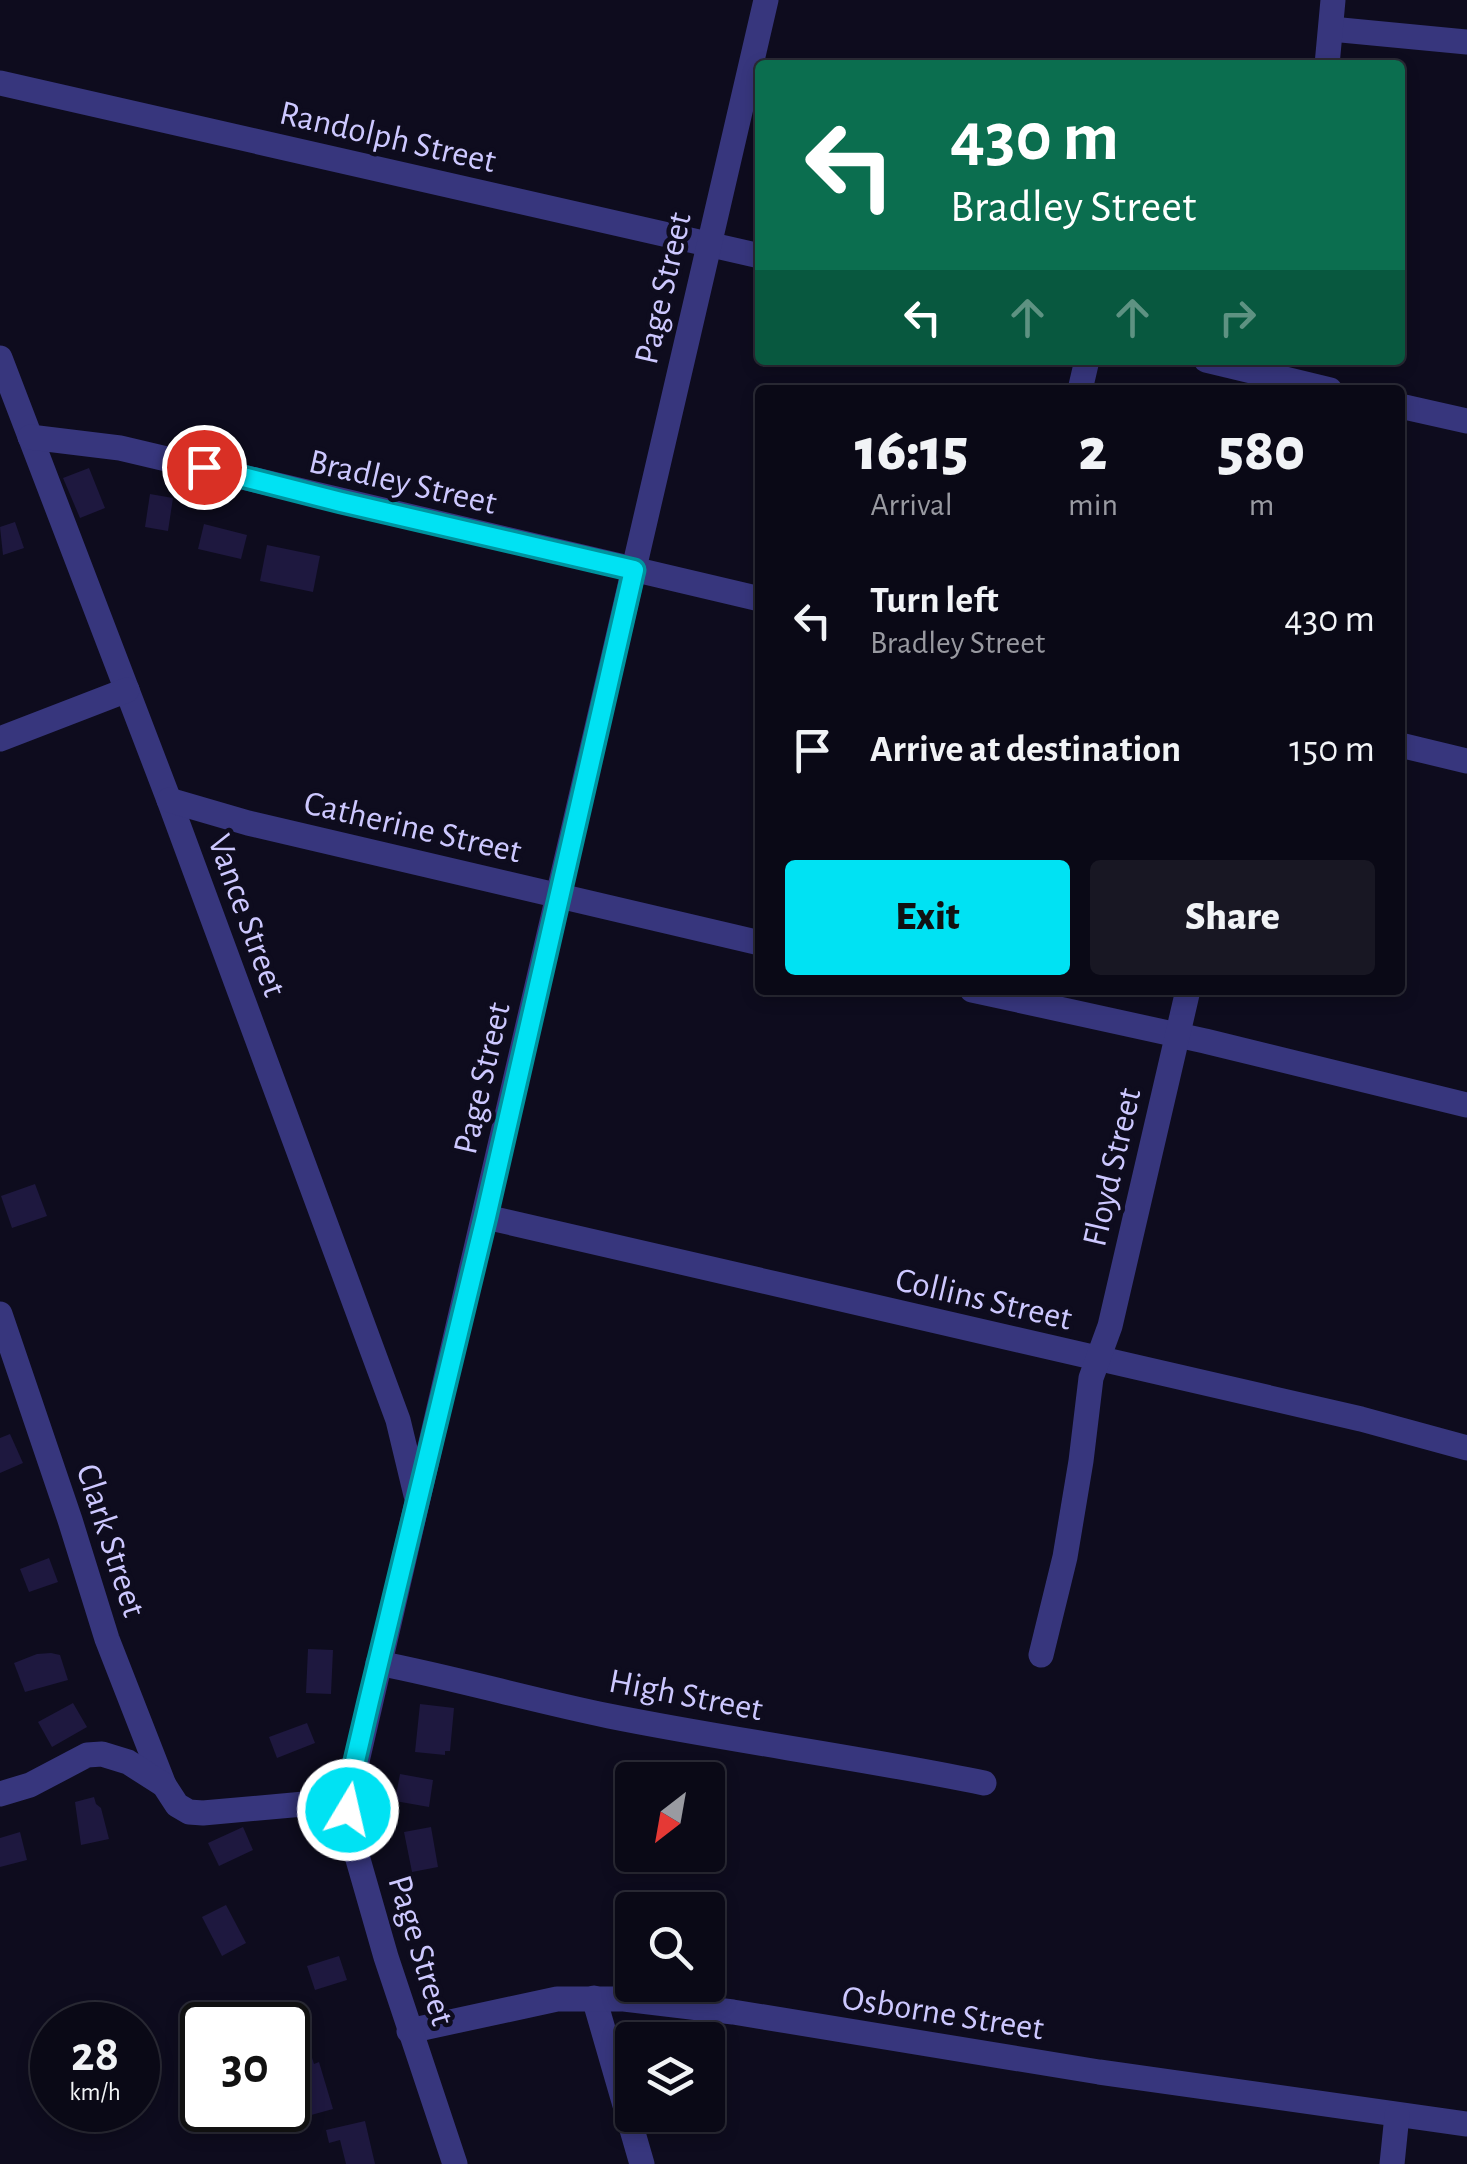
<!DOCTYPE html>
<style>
:root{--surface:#0a0916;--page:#181723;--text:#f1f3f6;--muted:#999aa1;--line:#2a2a35;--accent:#00e2f3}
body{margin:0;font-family:"Alegreya Sans",sans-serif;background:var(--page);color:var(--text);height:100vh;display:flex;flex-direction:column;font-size:38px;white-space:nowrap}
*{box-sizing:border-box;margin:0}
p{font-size:32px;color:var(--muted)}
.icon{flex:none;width:55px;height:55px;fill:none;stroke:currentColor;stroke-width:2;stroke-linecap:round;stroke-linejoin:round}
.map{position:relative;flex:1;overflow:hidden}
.panel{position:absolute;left:755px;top:385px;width:650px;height:610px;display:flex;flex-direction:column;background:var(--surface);border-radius:10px;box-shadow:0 5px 15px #0003,0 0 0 2px var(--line)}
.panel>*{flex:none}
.guide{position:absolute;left:755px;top:60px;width:650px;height:305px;border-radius:10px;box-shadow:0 5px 15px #0003,0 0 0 2px var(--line);background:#0b6e4f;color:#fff;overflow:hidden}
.needle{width:65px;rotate:211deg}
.controls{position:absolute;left:615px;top:1762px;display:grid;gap:20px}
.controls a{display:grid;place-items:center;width:110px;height:110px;border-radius:10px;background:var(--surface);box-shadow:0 5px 15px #0003,0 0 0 2px var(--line);font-size:50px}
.speed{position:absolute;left:30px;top:2002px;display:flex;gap:20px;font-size:50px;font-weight:700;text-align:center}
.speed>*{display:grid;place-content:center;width:130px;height:130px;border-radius:50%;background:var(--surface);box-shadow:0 5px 15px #0003,0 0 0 2px var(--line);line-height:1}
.speed small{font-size:25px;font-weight:400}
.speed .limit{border:5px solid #111;border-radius:15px;background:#fff;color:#111}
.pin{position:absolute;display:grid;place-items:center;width:85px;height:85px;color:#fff;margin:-42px;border:5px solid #fff;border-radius:50%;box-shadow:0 2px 10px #0007}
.me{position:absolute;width:110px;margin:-55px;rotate:9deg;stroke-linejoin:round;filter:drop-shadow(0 0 8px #0008)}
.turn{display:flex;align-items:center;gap:35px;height:210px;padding:0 30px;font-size:45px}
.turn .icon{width:130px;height:130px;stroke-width:2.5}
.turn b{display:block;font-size:70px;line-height:85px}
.lanes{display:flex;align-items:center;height:95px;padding:0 30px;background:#0003;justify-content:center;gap:50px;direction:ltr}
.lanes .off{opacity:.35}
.eta{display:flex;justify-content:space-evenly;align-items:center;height:170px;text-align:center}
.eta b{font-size:60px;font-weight:800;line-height:70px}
.primary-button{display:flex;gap:20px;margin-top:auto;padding:20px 30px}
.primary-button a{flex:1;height:115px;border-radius:10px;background:var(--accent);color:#111;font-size:40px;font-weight:800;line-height:115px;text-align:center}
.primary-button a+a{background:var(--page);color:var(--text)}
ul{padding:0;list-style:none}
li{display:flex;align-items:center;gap:30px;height:130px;padding:0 30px}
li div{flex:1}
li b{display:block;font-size:38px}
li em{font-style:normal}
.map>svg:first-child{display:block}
.building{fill:#1e183f}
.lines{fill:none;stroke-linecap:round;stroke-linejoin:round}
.minor{stroke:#37367d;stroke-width:25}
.route-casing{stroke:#00939e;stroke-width:25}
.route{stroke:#00e2f3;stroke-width:18}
.labels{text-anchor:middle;stroke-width:9;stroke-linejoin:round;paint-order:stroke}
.street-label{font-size:35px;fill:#cdc8ff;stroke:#0e0c1e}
</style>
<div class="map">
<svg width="1467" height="2164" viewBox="0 0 1467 2164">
<rect width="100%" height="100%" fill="#0e0c1e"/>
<g class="building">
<path d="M89,468L105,508L80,518L63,478Z"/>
<path d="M150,494L173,498L168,531L145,527Z"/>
<path d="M15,522L24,548L3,555L0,527Z"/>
<path d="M204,524L247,535L241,559L198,549Z"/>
<path d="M267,545L320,556L313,592L260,581Z"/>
<path d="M35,1184L47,1216L12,1228L1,1196Z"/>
<path d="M10,1434L23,1463L0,1473V1438Z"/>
<path d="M49,1558L58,1582L29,1592L20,1569Z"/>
<path d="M308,1649L333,1650L331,1694L306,1693Z"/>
<path d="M51,1653L60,1655L68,1680L25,1692L14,1663L37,1654Z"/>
<path d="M73,1703L87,1727L52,1747L38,1722Z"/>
<path d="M420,1704L454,1708L450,1751H445V1755L415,1752Z"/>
<path d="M307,1723L315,1743L277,1758L269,1737Z"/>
<path d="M400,1774L433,1780L429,1807L395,1801Z"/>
<path d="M94,1797L96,1804L101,1808L109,1839L81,1845L75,1802Z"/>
<path d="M243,1827L253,1850L219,1866L208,1843Z"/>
<path d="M431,1827L438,1867L412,1872L404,1832Z"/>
<path d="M20,1832L27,1860L0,1867V1838Z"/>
<path d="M226,1905L246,1943L222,1956L202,1917Z"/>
<path d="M339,1956L347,1980L315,1990L307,1966Z"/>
<path d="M308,2045L314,2064L319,2062L333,2109L293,2120L288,2101V2050Z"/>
<path d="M365,2121L375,2164H346L340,2140L329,2143L326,2130Z"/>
</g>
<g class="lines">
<g class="minor">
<path d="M1331,29L1467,42"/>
<path d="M1327,65L1333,0"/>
<path d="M0,83L760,256"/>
<path d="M0,358L169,800L398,1420L416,1495"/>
<path d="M1206,360L1330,390"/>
<path d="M1080,390L1087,360"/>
<path d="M1400,406L1467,421"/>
<path d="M30,437L120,448L760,599"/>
<path d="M0,739L127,690"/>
<path d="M1400,745L1467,761"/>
<path d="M169,800L248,823L760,943"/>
<path d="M972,990L1205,1041L1467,1105"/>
<path d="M486,1217L1361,1419L1467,1448"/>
<path d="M0,1314L70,1520L107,1639L164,1785"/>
<path d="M1041,1655L1065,1557L1081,1461L1091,1378L1110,1326L1188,990"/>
<path d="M378,1663C455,1678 531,1700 609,1716C733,1741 859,1757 984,1783"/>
<path d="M0,1794L30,1785L87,1755L102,1754L128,1762L164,1785L177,1805L189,1812L203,1813L348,1800"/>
<path d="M594,1998L642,2164"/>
<path d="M409,2031L557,1999H624L733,2012L1099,2072L1467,2124"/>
<path d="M455,2164L386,1957L351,1835L348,1800L766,0"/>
<path d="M1392,2164L1397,2115"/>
</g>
</g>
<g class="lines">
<g class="route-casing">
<path id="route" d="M204,467L341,502L634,570L486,1217L369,1701L351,1778L348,1810"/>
</g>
<use href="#route" class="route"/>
</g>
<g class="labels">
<g class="street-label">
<text transform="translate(388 136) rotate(13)" y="12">Randolph Street</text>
<text transform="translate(662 288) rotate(-77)" y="12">Page Street</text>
<text transform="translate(403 481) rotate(13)" y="12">Bradley Street</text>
<text transform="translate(413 826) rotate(13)" y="12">Catherine Street</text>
<text transform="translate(248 915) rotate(70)" y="12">Vance Street</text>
<text transform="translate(481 1078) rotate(-77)" y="12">Page Street</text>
<text transform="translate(1111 1167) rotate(-77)" y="12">Floyd Street</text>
<text transform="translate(984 1298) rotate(13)" y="12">Collins Street</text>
<text transform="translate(112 1540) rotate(72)" y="12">Clark Street</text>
<text transform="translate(686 1694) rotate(11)" y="12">High Street</text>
<text transform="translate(422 1950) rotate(73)" y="12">Page Street</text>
<text transform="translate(943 2012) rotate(9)" y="12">Osborne Street</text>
</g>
</g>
</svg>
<div class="controls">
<a><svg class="needle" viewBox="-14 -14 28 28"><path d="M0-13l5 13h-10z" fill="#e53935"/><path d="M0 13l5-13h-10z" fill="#999aa1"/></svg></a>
<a><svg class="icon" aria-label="search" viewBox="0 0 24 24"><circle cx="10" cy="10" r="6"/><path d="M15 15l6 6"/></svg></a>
<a><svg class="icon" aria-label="layers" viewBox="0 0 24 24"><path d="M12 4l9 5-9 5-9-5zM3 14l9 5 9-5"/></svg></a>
</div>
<div class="speed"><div>28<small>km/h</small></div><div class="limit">30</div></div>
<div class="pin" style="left:204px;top:467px;background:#d93025"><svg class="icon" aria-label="arrive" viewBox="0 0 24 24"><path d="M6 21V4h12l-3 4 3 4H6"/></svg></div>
<svg class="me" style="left:348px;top:1810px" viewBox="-20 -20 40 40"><circle r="17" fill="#00e2f3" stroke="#fff" stroke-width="3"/><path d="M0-11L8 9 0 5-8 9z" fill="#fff"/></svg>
<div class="guide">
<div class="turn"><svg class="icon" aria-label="left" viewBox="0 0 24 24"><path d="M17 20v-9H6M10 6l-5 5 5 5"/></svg><div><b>430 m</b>Bradley Street</div></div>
<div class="lanes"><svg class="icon" aria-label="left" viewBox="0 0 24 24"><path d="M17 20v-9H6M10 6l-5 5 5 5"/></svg><svg class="icon off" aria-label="ahead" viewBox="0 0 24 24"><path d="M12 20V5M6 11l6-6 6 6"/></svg><svg class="icon off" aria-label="ahead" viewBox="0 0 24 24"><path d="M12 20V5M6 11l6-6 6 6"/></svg><svg class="icon off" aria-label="right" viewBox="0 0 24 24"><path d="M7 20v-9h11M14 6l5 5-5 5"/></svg></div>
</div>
<section class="panel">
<div class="eta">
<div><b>16:15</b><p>Arrival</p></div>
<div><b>2</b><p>min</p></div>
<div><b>580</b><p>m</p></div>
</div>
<ul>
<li><svg class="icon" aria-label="left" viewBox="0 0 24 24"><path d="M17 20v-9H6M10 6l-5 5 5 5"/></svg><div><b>Turn left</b><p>Bradley Street</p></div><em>430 m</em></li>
<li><svg class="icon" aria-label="arrive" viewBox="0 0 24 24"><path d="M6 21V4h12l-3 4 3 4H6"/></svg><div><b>Arrive at destination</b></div><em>150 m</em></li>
</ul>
<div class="primary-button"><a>Exit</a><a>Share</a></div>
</section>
</div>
